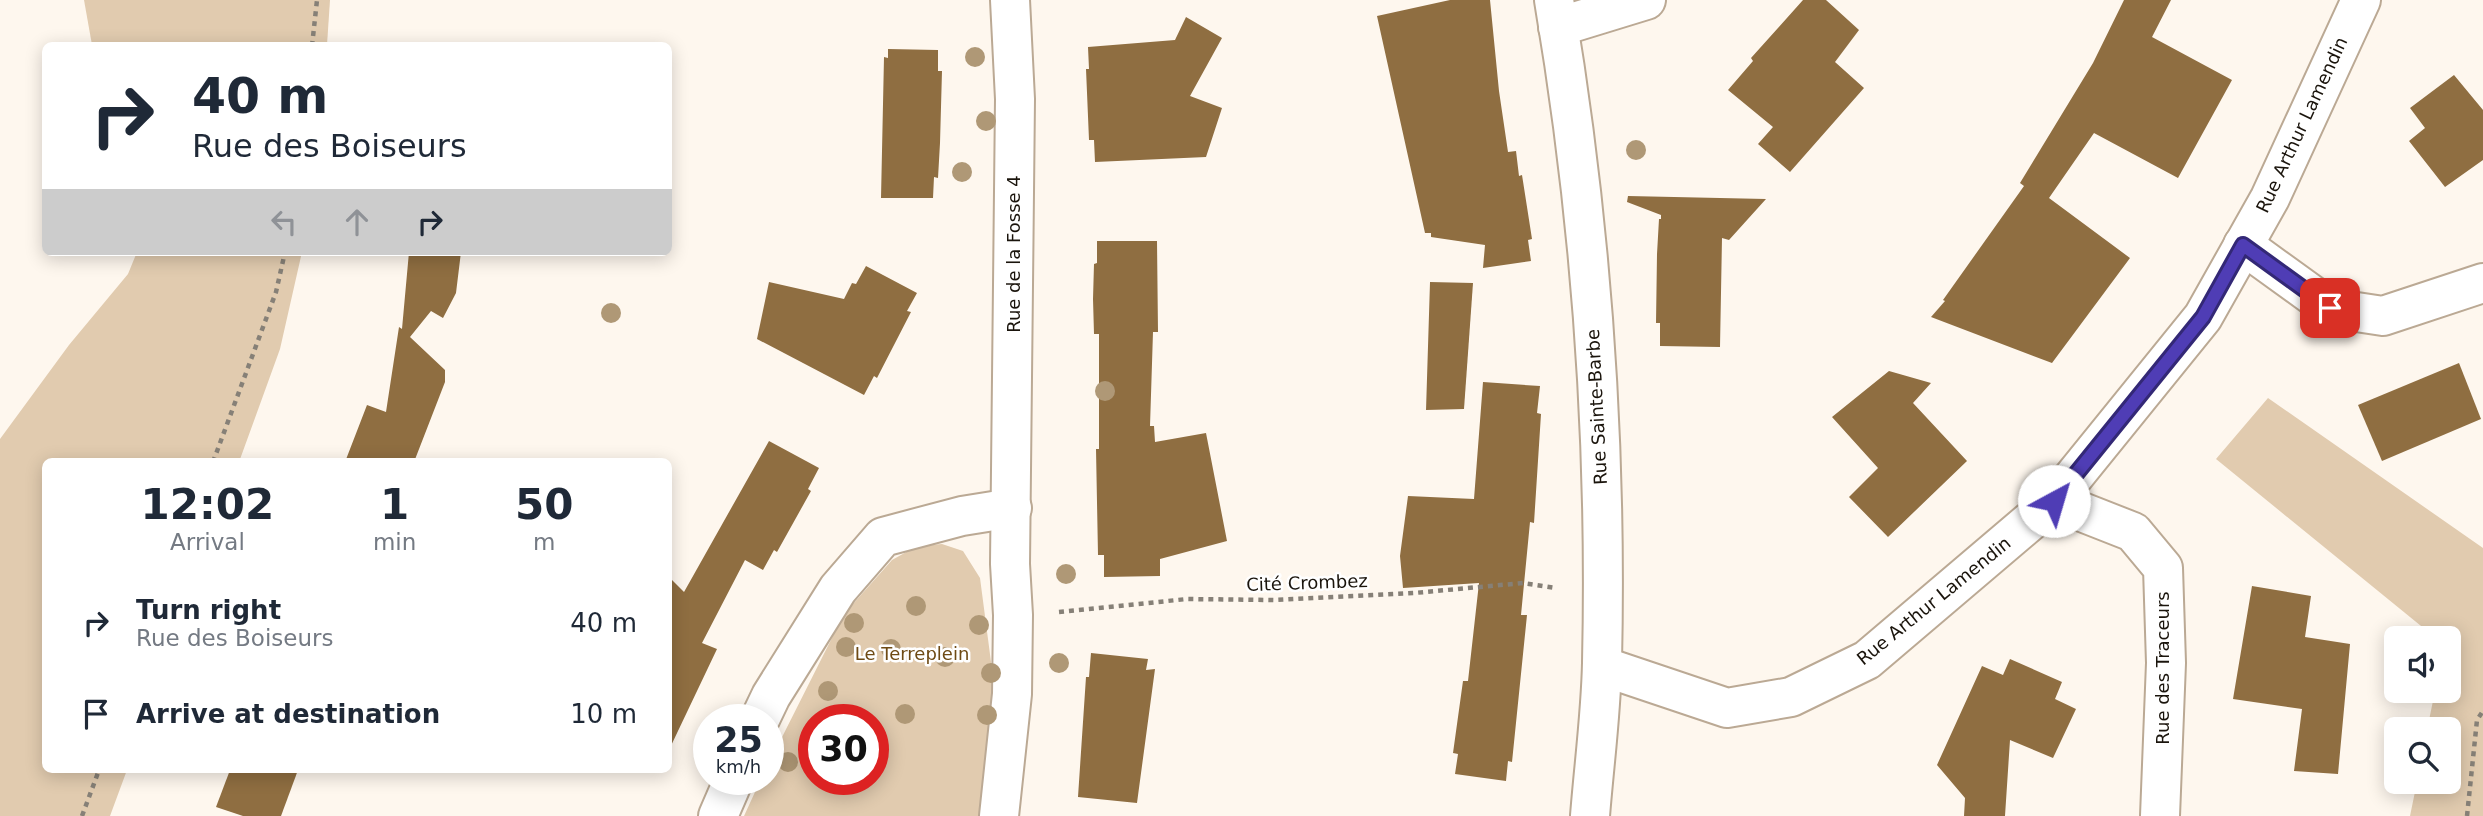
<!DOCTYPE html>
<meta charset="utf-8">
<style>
:root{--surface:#fff;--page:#f6f6f7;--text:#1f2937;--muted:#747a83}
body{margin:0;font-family:"DejaVu Sans",sans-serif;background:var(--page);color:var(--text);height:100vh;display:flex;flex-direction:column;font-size:26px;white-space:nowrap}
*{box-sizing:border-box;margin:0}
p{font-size:23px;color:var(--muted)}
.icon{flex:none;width:38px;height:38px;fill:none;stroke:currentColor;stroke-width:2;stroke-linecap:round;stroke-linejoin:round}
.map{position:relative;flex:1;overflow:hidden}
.details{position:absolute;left:42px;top:458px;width:630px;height:315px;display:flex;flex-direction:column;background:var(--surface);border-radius:10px;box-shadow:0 4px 18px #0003}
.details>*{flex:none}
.guide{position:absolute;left:42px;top:42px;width:630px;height:214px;border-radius:10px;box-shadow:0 4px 18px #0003;background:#fff;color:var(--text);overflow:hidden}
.buttons{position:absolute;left:2384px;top:626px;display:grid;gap:14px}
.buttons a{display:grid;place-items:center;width:77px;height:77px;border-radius:10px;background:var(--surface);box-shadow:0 4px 18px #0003;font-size:35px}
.speed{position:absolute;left:693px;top:704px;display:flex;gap:14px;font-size:35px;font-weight:700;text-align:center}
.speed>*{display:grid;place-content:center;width:91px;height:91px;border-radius:50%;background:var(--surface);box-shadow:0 4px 18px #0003;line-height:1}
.speed small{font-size:18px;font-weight:400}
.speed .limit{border:10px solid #d22;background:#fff;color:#111}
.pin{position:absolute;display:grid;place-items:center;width:60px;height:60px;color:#fff;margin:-30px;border-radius:14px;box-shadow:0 4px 10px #0006}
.me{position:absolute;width:77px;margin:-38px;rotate:39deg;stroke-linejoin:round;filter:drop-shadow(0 0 5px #0008)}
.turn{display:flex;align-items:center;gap:24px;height:147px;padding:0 35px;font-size:32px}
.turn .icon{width:91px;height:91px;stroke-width:2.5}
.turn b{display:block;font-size:49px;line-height:60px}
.lanes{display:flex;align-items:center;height:66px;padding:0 35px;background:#0003;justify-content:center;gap:35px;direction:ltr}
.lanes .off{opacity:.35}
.eta{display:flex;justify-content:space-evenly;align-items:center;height:119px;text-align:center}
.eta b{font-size:42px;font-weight:800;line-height:49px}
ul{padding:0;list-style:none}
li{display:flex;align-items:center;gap:21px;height:91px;padding:0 35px}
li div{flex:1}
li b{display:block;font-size:26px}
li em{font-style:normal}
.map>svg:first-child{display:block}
.green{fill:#e1cbaf;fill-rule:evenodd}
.building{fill:#8f6e41}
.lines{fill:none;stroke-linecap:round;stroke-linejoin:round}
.street-casing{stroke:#bba994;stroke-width:42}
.path{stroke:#868077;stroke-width:4.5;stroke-dasharray:5 5;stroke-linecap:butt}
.street{stroke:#fff;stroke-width:38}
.tree{fill:#af9876}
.route-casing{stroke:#332876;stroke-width:18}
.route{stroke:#4f3db5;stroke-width:12}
.labels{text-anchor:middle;stroke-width:5;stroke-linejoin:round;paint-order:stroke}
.street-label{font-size:18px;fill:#1a140c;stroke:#fff}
.park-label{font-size:18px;fill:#6e4a14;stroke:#fff}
</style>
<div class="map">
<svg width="2483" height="816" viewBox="0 0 2483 816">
<rect width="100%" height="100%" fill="#fef7ee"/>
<g class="green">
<path d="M84,0H330L327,45H92Z"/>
<path d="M137,252H302L280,349L239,462H46V770H127L110,816H0V439L69,345L128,274Z"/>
<path d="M2268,398L2483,548V816H2410L2417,782H2448V730H2427L2435,691H2448V639H2437L2216,459Z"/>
<path d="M942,544L963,551L980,578L996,700L987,816H744L761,779H768V765L844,614L892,560L917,546ZM814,719H873V779H814Z"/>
</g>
<g class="building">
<path d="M1450,0H1490L1499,91L1508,152L1516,151L1519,176L1522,175L1532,239L1528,240L1531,261L1483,268L1485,245L1431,237V233H1425L1377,16Z"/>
<path d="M1803,0H1826L1859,30L1835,62L1864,88L1790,172L1758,144L1773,127L1728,90L1753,61L1751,58Z"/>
<path d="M2124,0H2171L2152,37L2232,80L2178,178L2094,133L2049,198L2130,258L2052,363L1931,317L1945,301L1943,300L2024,186L2020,183L2093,63Z"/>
<path d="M1186,17L1222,38L1190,96L1222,108L1206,157L1095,162L1094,140H1089L1086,69H1089L1088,47L1175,40Z"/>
<path d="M888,49L938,50V71H942L940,143L938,178L934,177L933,198H881L884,57L888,58Z"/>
<path d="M2454,75L2483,110V160L2445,187L2409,141L2425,128L2410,108Z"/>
<path d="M1628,196L1766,199L1729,240L1722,238L1720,347L1660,346V323H1656L1657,254L1659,219H1661V215L1627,202Z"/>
<path d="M1097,241H1157L1158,332H1153L1150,426H1154L1155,442L1206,433L1227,541L1160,559V576L1104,577V555H1098L1096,449H1099V334H1094L1093,299L1094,264L1097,263Z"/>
<path d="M409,252H461L456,293L443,318L431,311L410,337L445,370V382L414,462H345L367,405L386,412L399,327L402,329Z"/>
<path d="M866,266L917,293L907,311L911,312L877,378L874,376L864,395L757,339L769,282L844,299L852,283L856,284Z"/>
<path d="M1430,282L1473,283L1464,409L1426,410Z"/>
<path d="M2459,363L2481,419L2382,461L2358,405Z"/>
<path d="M1889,371L1931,383L1913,403L1967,461L1888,537L1849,497L1878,468L1832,417Z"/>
<path d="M1483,382L1540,386L1537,413L1541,414L1534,523L1530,522L1521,615H1527L1512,762L1508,761L1506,781L1455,774L1458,754L1453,753L1463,681H1468L1479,583L1403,588L1400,556L1408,496L1474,499Z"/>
<path d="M769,441L819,468L808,489L811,491L777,552L774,550L763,570L745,560L702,643L717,649L668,752V576L684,592Z"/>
<path d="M2252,586L2311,596L2305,637L2350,644L2338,774L2294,771L2302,709L2233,699Z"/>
<path d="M1091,653L1148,659L1146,670L1155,669L1137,803L1078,797L1086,677H1089Z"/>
<path d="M2010,659L2062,682L2055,699L2076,709L2053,758L2010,740L2005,816H1964L1965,798L1937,765L1982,666L2003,675Z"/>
<path d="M230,770H298L281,816H243L216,807Z"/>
</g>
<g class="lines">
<g class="street-casing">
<g id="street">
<path d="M1554,0C1591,218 1607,442 1602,663C1601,714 1594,765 1590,816"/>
<path d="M1558,27L1646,0"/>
<path d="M2243,245L2330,308L2383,316L2483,283"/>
<path d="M2054,501L2133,532L2163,568L2166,663L2160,816"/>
<path d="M1602,666L1727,708L1791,697L1867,660L2054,501L2203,317L2270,198L2361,0"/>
<path d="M760,719L771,696L838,589L883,537L962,516L1012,508"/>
<path d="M718,816L734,779"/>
<path d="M999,816L1012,694L1013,615L1010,564L1015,99L1010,0"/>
</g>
</g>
<g class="path">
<path d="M312,46L317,0"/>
<path d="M213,462L276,292L285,252"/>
<path d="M1059,612L1187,599L1274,600L1414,593L1523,583L1556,588"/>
<path d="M82,816L99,770"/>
<path d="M2467,816L2477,720L2483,711"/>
</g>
<use href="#street" class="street"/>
</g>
<g class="tree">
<circle cx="975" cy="57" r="10"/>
<circle cx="986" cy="121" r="10"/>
<circle cx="1636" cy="150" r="10"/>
<circle cx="962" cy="172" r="10"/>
<circle cx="611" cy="313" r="10"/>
<circle cx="1105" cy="391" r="10"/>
<circle cx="1066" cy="574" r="10"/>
<circle cx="916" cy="606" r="10"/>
<circle cx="854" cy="623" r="10"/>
<circle cx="979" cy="625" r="10"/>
<circle cx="846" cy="647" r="10"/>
<circle cx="891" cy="649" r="10"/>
<circle cx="945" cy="657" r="10"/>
<circle cx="1059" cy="663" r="10"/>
<circle cx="991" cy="673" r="10"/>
<circle cx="828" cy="691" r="10"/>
<circle cx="905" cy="714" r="10"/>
<circle cx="987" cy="715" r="10"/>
<circle cx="788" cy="762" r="10"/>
</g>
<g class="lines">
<g class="route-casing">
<path id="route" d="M2054,501L2203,317L2243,245L2330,308"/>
</g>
<use href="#route" class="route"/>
</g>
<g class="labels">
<g class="street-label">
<text transform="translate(2302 125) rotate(-65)" y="6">Rue Arthur Lamendin</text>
<text transform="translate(1014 254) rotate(-90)" y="6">Rue de la Fosse 4</text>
<text transform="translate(1597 407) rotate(-93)" y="6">Rue Sainte-Barbe</text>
<text transform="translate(1307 583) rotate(-2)" y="6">Cité Crombez</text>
<text transform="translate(1934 601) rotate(-39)" y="6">Rue Arthur Lamendin</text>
<text transform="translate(2163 668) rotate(-90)" y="6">Rue des Traceurs</text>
</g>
<g class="park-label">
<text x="912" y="660">Le Terreplein</text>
</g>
</g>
</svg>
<div class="buttons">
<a><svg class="icon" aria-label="sound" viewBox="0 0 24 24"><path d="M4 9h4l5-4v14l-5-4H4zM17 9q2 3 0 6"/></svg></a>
<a><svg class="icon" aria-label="search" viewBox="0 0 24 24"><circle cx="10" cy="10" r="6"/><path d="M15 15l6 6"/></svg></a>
</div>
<div class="speed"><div>25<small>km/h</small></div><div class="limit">30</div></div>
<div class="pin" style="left:2330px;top:308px;background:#d93025"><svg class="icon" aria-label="arrive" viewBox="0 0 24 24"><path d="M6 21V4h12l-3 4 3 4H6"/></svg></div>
<svg class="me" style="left:2054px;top:501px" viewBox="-20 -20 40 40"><circle r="19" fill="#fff"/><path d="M0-13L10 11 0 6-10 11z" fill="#4f3db5"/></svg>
<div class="guide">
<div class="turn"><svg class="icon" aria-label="right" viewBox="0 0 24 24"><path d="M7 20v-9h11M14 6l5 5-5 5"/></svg><div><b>40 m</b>Rue des Boiseurs</div></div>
<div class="lanes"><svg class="icon off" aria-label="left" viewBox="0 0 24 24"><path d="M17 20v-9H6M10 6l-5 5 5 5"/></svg><svg class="icon off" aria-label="ahead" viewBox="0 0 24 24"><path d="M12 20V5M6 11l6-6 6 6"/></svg><svg class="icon" aria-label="right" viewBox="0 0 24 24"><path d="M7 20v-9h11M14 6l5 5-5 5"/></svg></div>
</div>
<section class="details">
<div class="eta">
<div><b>12:02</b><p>Arrival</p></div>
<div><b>1</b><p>min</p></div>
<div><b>50</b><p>m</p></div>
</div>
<ul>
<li><svg class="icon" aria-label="right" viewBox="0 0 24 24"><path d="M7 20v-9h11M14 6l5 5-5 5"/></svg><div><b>Turn right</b><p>Rue des Boiseurs</p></div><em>40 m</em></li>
<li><svg class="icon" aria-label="arrive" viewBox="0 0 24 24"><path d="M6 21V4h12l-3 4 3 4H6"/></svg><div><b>Arrive at destination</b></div><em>10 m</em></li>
</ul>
</section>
</div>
